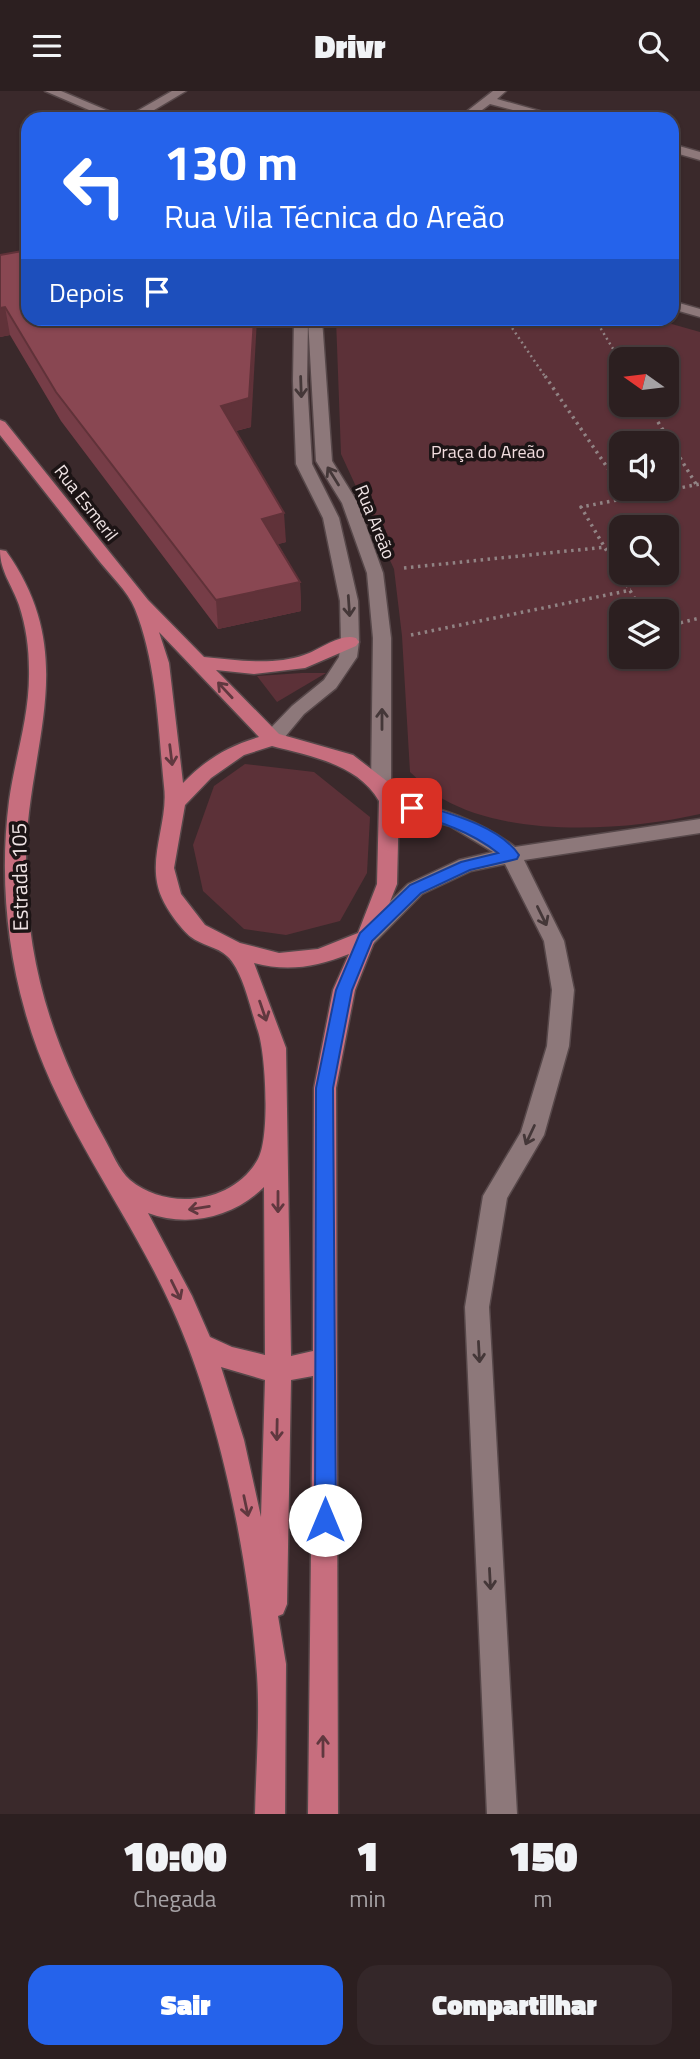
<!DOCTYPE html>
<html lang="pt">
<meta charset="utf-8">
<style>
:root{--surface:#2c1f20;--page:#342729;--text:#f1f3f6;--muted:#a6a2a5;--line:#483d3e;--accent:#2563eb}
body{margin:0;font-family:"Titillium Web",sans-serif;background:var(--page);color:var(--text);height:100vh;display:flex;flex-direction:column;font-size:26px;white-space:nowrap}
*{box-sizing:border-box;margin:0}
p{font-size:23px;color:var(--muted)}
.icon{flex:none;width:38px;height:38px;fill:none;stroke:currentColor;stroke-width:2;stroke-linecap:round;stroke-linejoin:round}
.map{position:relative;height:1723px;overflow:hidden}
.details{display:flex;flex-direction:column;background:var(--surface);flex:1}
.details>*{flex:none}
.banner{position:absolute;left:21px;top:21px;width:658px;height:214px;border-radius:21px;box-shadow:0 2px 5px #0004,0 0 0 2px var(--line);background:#2563eb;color:#fff;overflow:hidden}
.needle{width:46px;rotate:284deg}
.tools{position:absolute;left:609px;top:256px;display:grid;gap:14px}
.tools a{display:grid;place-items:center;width:70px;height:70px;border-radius:14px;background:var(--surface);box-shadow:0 2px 5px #0004,0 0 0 2px var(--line);font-size:35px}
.pin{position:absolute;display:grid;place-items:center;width:60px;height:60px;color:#fff;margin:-30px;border-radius:14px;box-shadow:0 4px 10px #0006}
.me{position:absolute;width:77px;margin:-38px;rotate:0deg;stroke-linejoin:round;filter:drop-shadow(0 0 5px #0008)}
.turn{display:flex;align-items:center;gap:24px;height:147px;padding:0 28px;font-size:32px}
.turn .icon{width:91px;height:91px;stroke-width:2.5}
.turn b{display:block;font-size:49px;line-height:60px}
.then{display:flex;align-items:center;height:66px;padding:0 28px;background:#0003;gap:14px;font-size:26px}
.eta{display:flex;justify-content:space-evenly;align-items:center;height:119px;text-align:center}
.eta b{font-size:42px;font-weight:800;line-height:49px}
.button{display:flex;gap:14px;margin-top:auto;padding:14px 28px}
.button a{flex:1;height:80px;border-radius:21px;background:var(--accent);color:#fff;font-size:28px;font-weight:800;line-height:80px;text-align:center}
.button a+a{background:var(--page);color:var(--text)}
header{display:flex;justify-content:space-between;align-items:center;height:91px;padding:0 28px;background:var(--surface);font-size:32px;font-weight:800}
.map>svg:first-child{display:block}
.green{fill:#5c3138;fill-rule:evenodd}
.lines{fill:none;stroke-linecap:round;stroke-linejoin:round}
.minor-casing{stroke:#57484a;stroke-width:3}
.major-casing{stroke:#57484a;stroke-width:3}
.path-far1{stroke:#918384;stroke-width:2.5;stroke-dasharray:2 3.5;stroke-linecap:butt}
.path{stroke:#918384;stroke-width:3.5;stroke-dasharray:2.5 4.5;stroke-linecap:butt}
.minor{fill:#8d787a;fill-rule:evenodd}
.major{fill:#c76e7e;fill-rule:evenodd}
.wall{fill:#763d47}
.shaded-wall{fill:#603239}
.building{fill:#894752;stroke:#603239;stroke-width:2}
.oneway{stroke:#443738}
.oneway2{stroke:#60383f}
.route{fill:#2563eb;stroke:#184099;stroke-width:2}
.labels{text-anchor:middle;stroke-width:7;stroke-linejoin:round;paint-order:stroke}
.far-park-label{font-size:18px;fill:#f1dcde;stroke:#1c1415}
.far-street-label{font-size:18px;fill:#f0e4e5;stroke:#1c1415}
.street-label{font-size:21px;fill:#f0e4e5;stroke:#1c1415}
</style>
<header><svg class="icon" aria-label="menu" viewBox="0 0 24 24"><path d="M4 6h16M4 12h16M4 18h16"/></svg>Drivr<svg class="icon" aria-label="search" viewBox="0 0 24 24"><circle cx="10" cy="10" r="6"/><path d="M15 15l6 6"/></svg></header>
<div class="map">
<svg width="700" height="1723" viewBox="0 0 700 1723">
<rect width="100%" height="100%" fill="#3a292b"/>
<g class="green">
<path d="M336,228H654L700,241V723C625,740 511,747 443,708C431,702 420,690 410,681L402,545L394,478L341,363ZM621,268H667V313H621ZM621,352H667V397H621ZM621,436H667V481H621ZM621,520H667V565H621Z"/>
<path d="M302,582H326L277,611L257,585Z"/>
<path d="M245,673L314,681L370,726L367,782L340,830L286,844L244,838L203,800L193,754L214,695Z"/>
</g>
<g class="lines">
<g class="minor-casing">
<g id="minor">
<path d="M45,0H61L125,27L172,0H186L139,28H110Z"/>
<path d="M493,0H506L497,8L568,28H548L490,13L470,28H457Z"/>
<path d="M672,53L700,61V69L672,61Z"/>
<path d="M672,210L700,218V226L672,218Z"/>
<path d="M294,228H308L307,290L312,373L339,427L358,510L359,551L357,566L336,597L304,623L279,653H265L263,648L265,643L292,615L324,589L339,566L341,551L340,510L323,427L296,373L293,290Z"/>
<path d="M308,228H322L332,370L358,412L383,482L391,547V696L388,701H374L371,696L373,547L367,482L342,412L316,370Z"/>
<path d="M389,703C434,716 477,727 515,756L700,728V742L524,769L564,850L574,899L569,955L544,1044L507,1107L489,1216L517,1723H487L465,1216L483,1105L521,1041L547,955L552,899L544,850L505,773L471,780L422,803L373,853L366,855L359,853L356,847L359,841L408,793L459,769L493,761L450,735L382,715L379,710L382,705Z"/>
</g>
</g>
<g class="major-casing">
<path id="major" d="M0,329L5,331L148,509L204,566C236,569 273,575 304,564C320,559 340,542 356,547L359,551L356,555L305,577L254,583L216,579L279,643L353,664L388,691L399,710L397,793L355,899L336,997L338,1723H308L313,1285L291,1289L287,1513L283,1523L278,1525L286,1573L285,1723H255C256,1677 260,1629 257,1584C249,1468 220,1323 172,1217C127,1117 54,1027 25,920C6,853 0,780 9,710C15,666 30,625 29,579C29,557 26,535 19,514C12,494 0,480 0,459L6,460C84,569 24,659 26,776C27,878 55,959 104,1047C111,1059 119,1080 130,1089C167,1120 233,1113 258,1068C270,1047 266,964 258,940C251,920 243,879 227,865C218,856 201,854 191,846C181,838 167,819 162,807C145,770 169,732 164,695C158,636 157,573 135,518C128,500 108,482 96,466C64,425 32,385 0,344ZM159,541L259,646C228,655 205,669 183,692L169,572ZM272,655C310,665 358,673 379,710L377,793L358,842L318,858L279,862L240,852L205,834L181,803L174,777L185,714L211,687L244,664ZM349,863L333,899L314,997L313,1260L291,1265L286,957L254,872C288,881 316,876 349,863ZM264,1096L265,1264L232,1256L210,1246L192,1205L148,1122C188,1137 234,1126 264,1096ZM221,1276L265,1289L261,1426L244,1349Z"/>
</g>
<g class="path-far1">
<path d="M506,228L546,287"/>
<path d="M595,228L621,271"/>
</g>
<g class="path">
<path d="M545,285L628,407"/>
<path d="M647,313L696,393"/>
<path d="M404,477L606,456"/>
<path d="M642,520L581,416L700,393"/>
<path d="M667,535L700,527"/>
<path d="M411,544L631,499"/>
</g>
<use href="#minor" class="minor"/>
<use href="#major" class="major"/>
</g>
<path class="wall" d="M0,164L251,336L236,340L286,451L278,453L300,491L301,520L218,538L61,330L10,244L0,246Z"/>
<g class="shaded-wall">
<path d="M5,216L10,244L0,246V217Z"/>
<path d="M254,228H257L251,336L223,343L221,315Z"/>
<path d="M284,422L286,451L264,457L262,428Z"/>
<path d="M300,491L301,520L218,538L216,509Z"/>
</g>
<path class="building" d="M28,159V228H254L249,307L221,315L284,422L262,428L300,491L216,509L56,301L5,216L0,217V164Z"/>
<defs><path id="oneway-shaft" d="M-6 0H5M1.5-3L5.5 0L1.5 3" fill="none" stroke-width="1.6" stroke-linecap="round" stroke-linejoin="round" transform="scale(1.75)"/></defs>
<g class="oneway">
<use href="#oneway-shaft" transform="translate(301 296) rotate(88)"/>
<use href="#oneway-shaft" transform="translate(333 385) rotate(-122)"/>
<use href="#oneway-shaft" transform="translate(349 515) rotate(86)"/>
<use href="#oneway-shaft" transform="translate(382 628) rotate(-90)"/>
<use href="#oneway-shaft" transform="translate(542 825) rotate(64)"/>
<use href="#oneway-shaft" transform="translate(530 1044) rotate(115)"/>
<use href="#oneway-shaft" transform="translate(479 1261) rotate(87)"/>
<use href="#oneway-shaft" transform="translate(490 1488) rotate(87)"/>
</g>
<g class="oneway2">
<use href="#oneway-shaft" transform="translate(225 599) rotate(-133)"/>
<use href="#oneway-shaft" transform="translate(171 664) rotate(83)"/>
<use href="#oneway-shaft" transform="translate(263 920) rotate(71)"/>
<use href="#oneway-shaft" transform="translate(278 1111) rotate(90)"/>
<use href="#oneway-shaft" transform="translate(199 1117) rotate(171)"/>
<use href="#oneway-shaft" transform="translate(176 1199) rotate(64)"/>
<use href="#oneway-shaft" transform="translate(277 1339) rotate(91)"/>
<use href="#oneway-shaft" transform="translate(246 1415) rotate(78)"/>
<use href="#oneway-shaft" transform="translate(323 1655) rotate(-90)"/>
</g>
<path class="route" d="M412,711C444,721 499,734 519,764L517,768L470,779L421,802L372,850L352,899L333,997L336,1429L332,1436L325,1439L318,1436L315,1429L316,997L336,899L360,842L410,794L461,771L498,762C470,740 440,731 406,721L404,717L406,713Z"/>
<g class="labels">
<g class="far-park-label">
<text x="488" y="367">Praça do Areão</text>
</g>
<g class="far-street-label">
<text transform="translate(86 412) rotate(52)" y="6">Rua Esmeril</text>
<text transform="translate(375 431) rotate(68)" y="6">Rua Areão</text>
</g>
<g class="street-label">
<text transform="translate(20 786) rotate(-91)" y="7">Estrada 105</text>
</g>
</g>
</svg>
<div class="tools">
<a><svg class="needle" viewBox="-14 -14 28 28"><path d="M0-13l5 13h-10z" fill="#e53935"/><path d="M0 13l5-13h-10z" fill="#a6a2a5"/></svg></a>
<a><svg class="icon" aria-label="sound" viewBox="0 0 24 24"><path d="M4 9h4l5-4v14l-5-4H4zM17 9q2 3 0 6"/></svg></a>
<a><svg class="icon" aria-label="search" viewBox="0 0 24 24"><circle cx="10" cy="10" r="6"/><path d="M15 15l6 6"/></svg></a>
<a><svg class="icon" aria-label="layers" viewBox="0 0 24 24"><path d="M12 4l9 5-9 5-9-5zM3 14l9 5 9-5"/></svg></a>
</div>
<div class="pin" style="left:412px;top:717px;background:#d93025"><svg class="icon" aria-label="arrive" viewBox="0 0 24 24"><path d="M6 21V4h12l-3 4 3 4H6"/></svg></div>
<svg class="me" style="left:325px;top:1429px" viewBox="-20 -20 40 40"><circle r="19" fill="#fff"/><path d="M0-13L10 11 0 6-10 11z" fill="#2563eb"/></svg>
<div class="banner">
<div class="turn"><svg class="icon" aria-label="left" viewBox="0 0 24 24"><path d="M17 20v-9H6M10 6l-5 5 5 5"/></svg><div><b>130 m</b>Rua Vila Técnica do Areão</div></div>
<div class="then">Depois<svg class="icon" aria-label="arrive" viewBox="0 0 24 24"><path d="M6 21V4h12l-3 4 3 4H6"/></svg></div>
</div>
</div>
<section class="details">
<div class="eta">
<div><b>10:00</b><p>Chegada</p></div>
<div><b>1</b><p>min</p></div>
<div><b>150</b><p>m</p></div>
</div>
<div class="button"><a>Sair</a><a>Compartilhar</a></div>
</section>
